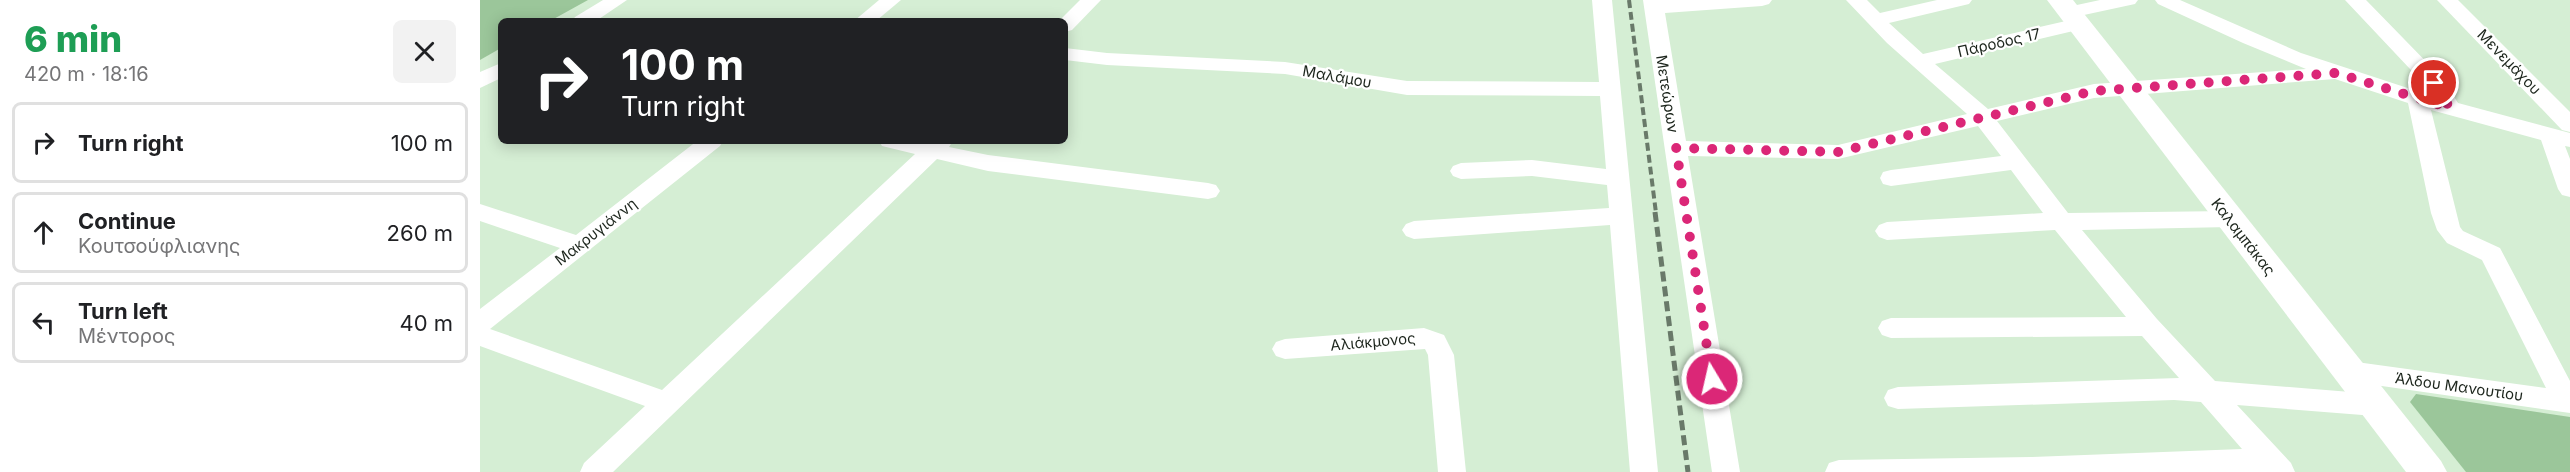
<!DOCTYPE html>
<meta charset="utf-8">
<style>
:root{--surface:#fff;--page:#f2f2f2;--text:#202124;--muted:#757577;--line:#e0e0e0}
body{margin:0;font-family:Inter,sans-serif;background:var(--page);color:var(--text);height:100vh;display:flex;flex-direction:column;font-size:22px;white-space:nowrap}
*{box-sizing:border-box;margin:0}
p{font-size:20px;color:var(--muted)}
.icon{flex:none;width:33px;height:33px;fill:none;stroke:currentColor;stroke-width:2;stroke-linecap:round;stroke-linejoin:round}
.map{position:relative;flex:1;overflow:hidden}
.panel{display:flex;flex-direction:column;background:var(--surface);width:480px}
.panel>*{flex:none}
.guide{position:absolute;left:18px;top:18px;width:570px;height:126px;border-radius:9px;box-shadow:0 3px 15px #0003;background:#202124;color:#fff;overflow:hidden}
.pin{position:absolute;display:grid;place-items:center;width:51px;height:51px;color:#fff;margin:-26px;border:3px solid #fff;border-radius:50%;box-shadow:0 2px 6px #0007}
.me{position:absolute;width:66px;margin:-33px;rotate:351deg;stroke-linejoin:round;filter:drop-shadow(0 0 4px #0008)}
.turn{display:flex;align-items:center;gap:21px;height:126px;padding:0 24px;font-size:27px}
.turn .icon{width:78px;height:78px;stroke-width:2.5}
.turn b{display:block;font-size:42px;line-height:51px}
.round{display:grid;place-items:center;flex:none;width:63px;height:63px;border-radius:9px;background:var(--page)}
.head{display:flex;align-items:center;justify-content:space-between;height:102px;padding:0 24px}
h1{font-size:36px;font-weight:800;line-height:45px;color:#1e9e55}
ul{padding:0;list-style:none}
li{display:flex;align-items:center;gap:18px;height:81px;margin:0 12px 9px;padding:0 12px;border:3px solid var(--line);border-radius:9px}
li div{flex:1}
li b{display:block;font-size:22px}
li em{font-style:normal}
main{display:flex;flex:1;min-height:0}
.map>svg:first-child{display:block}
.green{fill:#9bc69a}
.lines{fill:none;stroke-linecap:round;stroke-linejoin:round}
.minor{fill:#fff;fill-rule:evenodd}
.major{fill:#fff;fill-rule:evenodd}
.rail-far1{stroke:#697969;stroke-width:4;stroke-dasharray:8 4;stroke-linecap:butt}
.rail{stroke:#697969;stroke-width:5;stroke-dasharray:10 5;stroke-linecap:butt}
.route{stroke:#db2777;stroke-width:10;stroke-dasharray:0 18}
.labels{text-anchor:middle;stroke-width:4.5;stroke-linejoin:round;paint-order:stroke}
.street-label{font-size:15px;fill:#1c251c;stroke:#fff}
</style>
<main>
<section class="panel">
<div class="head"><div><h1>6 min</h1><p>420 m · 18:16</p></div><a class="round"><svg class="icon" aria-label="close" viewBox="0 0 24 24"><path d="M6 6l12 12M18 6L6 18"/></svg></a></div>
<ul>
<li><svg class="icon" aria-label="right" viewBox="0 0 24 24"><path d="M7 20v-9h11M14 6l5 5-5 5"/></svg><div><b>Turn right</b></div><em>100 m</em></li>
<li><svg class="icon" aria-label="ahead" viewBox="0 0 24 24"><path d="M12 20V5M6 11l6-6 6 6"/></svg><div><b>Continue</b><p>Κουτσούφλιανης</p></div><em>260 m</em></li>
<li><svg class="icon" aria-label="left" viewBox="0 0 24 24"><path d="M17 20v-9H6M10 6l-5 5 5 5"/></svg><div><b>Turn left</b><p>Μέντορος</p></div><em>40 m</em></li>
</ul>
</section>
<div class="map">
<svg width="2090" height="472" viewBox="0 0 2090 472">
<rect width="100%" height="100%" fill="#d5eed4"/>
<g class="green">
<path d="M0,0H108L70,21H21V48L0,60Z"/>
<path d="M1936,394L2090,417V472H1986L1930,402Z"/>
</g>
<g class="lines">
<g class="minor">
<path d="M123,0H147L116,21H92L95,17Z"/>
<path d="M399,0H421L396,21H374Z"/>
<path d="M600,0H621L592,30L585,32V21H579Z"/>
<path d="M1112,0H1132L1178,472H1150L1130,225L934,239L926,236L922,230L926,224L934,221L1129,208L1127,185L1052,176L981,179L973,176L970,171L973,166L981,163L1052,160L1126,169L1120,96L927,95L805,74L627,65L585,60V48L627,53L805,62L927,81L1119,82Z"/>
<path d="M1163,0H1292L1289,4L1282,6L1185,13L1206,141L1358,145L1487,114L1407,43L1366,0H1387L1400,13L1457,0H1492L1489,4L1409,23L1443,54L1599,18L1606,20L1609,24L1606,28L1455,64L1508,109L1614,84L1826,69L1763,43L1678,4L1675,0H1700L1821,53L1952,96L1947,87L1865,0H1886L1962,78L1978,103L2090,133V147L2085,146L2090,159V197L2082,195L2078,189L2061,140L1951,110L1980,227L1983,231L2020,248L2090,381V413L1860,380L1856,372L1860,364L1869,361L2066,388L2002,260L1967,243L1957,230L1951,213L1928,103L1855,79L1614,98L1517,121L1588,213L1750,211L1758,213L1762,219L1758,225L1750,227L1602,230L1677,319L1735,381L1895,394L1905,397L1909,405L1905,413L1895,416L1757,405L1811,463L1815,472H1345L1349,463L1359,460L1551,457L1762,449L1721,402L1694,400L1418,409L1408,406L1404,398L1408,390L1418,387L1699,378L1662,336L1411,338L1402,335L1398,328L1402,321L1411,318L1646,317L1575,230L1407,240L1399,237L1395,231L1399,225L1407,222L1563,213L1531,170L1411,186L1403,184L1400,178L1403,172L1411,170L1521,156L1498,126L1358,159L1208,156L1260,472H1232Z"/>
<path d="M1620,0H1658L1655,4L1590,18L1583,16L1580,12L1583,8Z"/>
<path d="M1957,0H1978L2090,112V132L2082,130Z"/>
<path d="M21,63V78L0,88V72Z"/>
<path d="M217,141H243L240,146L10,329L182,390L435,154L402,146L399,141H473L469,147L508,155L728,183L736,185L740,191L736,197L728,199L508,171L457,159L133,472H100L104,463L165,406L0,346V309L80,248L0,221V204L96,235Z"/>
<path d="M944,328L964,335L974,355L986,472H958L948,355L945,349L805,359L796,356L792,349L796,342L805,339Z"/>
</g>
<path class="major" d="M1567,0H1593L1961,461L1967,472H1926Z"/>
<path class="rail-far1" d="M1149,0L1176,213"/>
<path class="rail" d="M1175,212L1208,472"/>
</g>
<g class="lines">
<path class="route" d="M1232,379L1196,148L1358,152L1614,91L1856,73L1970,108L1954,83"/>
</g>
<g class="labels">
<g class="street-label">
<text transform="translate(1519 43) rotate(-13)" y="5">Πάροδος 17</text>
<text transform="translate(2029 62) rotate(46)" y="5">Μενεμάχου</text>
<text transform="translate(857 77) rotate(10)" y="5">Μαλάμου</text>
<text transform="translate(1187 94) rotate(81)" y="5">Μετεώρων</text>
<text transform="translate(116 232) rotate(-38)" y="5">Μακρυγιάννη</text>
<text transform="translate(1763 237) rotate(52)" y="5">Καλαμπάκας</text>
<text transform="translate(893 342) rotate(-5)" y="5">Αλιάκμονος</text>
<text transform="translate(1979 387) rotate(8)" y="5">Άλδου Μανουτίου</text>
</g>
</g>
</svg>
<div class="pin" style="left:1954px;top:83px;background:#d93025"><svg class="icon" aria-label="arrive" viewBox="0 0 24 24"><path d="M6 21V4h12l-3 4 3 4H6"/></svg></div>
<svg class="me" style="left:1232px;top:379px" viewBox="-20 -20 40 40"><circle r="17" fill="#db2777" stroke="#fff" stroke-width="3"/><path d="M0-11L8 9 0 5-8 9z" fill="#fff"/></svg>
<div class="guide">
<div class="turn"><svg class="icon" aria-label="right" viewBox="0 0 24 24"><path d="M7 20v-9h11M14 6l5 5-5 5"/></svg><div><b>100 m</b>Turn right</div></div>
</div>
</div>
</main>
